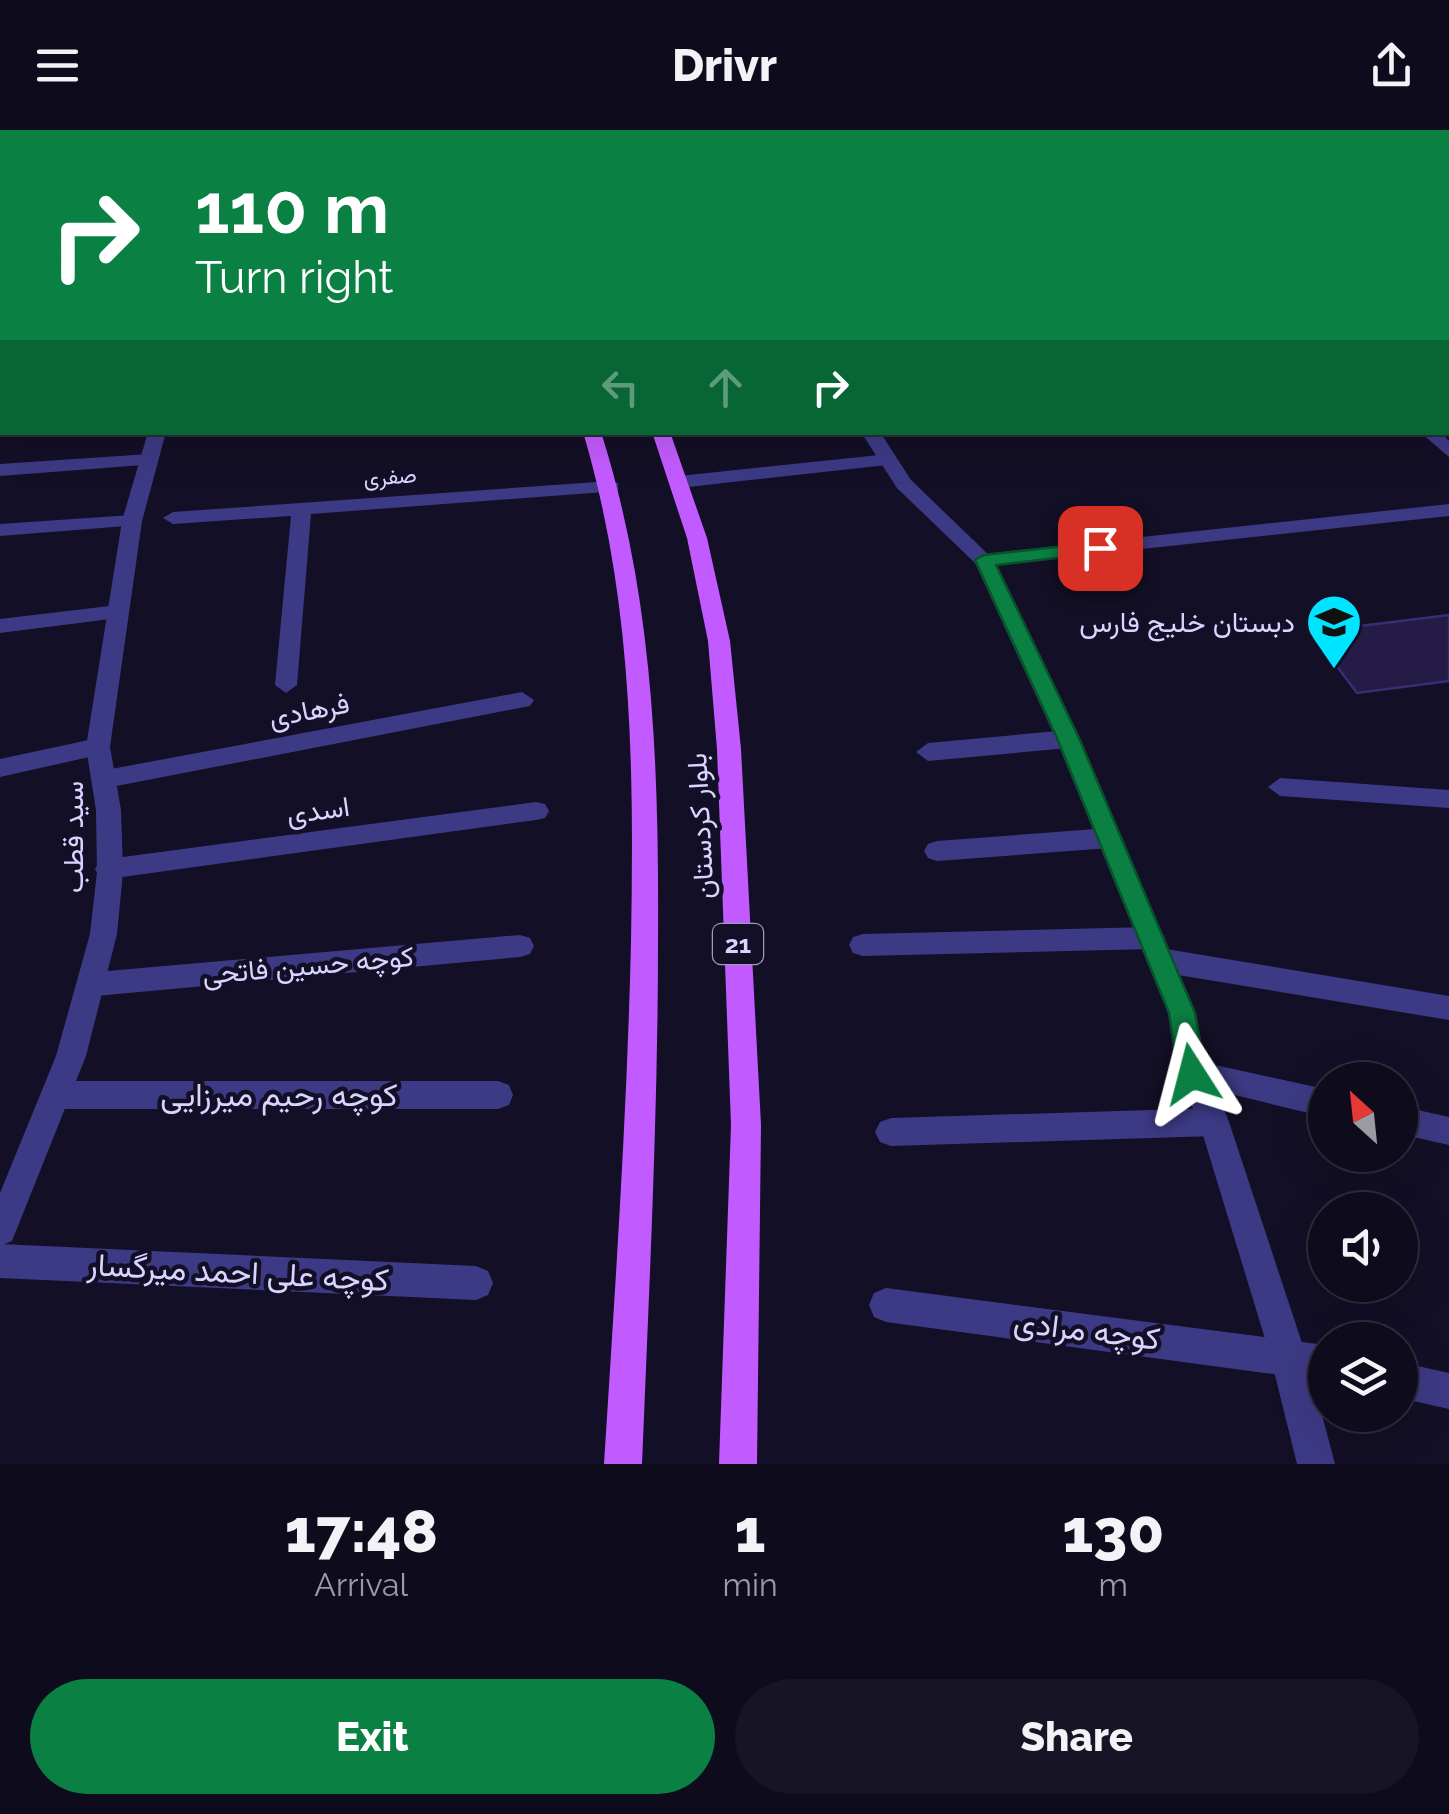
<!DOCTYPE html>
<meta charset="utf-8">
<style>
:root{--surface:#0e0b1c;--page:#171425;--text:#f1f3f6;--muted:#9b9ba3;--line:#2e2b3b;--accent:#0b8043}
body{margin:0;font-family:Raleway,Vazirmatn,sans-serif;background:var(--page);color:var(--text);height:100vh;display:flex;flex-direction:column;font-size:38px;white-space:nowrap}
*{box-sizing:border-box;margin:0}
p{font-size:32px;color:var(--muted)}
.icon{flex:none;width:55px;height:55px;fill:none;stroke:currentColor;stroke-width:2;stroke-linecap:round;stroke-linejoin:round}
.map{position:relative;height:1334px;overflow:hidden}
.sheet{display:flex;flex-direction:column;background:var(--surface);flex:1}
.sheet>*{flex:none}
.hud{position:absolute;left:0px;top:0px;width:1450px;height:305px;box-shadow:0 10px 40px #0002,0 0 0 2px var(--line);background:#0b8043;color:#fff;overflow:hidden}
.needle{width:65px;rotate:333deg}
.fabs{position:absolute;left:1308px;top:932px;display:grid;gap:20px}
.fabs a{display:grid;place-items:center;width:110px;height:110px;border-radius:50%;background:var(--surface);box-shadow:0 10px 40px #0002,0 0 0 2px var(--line);font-size:50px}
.pin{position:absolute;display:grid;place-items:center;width:85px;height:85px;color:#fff;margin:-42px;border-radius:20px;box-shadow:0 5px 15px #0006}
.me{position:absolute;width:110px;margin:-55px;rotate:351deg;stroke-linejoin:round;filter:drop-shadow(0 0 8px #0008)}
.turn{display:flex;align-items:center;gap:35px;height:210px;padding:0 30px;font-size:45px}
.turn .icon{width:130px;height:130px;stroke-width:2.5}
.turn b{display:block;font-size:70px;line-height:85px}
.lanes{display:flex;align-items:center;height:95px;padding:0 30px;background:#0003;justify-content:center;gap:50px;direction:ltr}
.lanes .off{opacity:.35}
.eta{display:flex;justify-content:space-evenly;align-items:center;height:170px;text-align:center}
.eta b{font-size:60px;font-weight:800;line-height:70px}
.cta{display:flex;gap:20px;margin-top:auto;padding:20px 30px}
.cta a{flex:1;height:115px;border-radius:60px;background:var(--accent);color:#fff;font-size:40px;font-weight:800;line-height:115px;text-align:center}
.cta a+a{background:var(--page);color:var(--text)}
header{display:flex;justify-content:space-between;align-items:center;height:130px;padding:0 30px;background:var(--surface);font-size:45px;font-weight:800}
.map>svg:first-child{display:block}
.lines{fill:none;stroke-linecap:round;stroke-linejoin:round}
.river{fill:#0c2248;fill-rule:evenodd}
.building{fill:#241b47;stroke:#3b2d73;stroke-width:2.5}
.minor{fill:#3d3a85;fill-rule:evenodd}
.tertiary{fill:#3d3a85;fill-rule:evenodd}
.primary{fill:#c25bff;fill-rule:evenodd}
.route{fill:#0b8043;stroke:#07532c;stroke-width:2.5}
.labels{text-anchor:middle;stroke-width:9;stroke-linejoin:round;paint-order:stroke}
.far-street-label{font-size:22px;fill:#d9d4ff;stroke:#130f26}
.shield{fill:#130f26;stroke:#9e99be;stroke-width:2.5}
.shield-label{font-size:25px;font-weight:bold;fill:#d9d4ff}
.poi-label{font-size:28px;fill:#d9d4ff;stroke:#130f26;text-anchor:end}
.street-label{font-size:28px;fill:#d9d4ff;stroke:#130f26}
.near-street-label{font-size:32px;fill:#d9d4ff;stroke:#130f26}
</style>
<header><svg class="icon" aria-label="menu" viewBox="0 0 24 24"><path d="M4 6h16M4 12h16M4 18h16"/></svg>Drivr<svg class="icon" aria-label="share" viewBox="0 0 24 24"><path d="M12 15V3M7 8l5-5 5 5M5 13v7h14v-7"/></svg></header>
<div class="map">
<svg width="1449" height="1334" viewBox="0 0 1449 1334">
<rect width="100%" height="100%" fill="#130f26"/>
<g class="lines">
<g class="river">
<path d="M857,0H900L902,2H859Z"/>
<path d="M1449,167V199H1448V168Z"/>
</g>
</g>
<path class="building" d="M1449,485V551L1357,563L1311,502Z"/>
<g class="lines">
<g class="minor">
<rect x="303" y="0" width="12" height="2"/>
<path d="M1417,0H1433L1434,2H1416Z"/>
<rect x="1448" y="8" width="1" height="9"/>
<rect x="0" y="78" width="2" height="8"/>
<path d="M1449,89V98H1448V89Z"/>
<path d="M2,122V132L0,133V123Z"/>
<rect x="0" y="161" width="2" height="10"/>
<rect x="0" y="209" width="2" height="10"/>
<path d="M0,295L2,302L8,305L0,307Z"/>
<path d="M149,324L156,326V334L0,346V334Z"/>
<path d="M889,324L896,326V334L679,358L669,352L679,346Z"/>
<path d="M611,351L618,353V361L311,384L297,555L286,563L275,555L291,386L173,394L163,388L173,382Z"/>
<path d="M1449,374V386L984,436L974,430L984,424Z"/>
<path d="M132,385L142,391L139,395L0,406V394Z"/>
<path d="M118,475L129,482L126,487L0,503V489Z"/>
<path d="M522,562L534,570L530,576L106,658L94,649L106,640Z"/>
<path d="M1068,600L1080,609L1068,618L928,631L916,622L928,613Z"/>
<path d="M98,608L110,617L107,623L0,647V629Z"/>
<path d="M1280,648L1449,660V678L1280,666L1268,657Z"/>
<path d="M536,672L545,674L549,681L545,688L536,690L108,749L99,746L95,739L99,732L108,729Z"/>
<path d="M1109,698L1118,701L1122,708L1118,715L1109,718L937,731L928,728L924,721L928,714L937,711Z"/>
<path d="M1151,797L1161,800L1165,808L1161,816L1151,819L863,826L853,823L849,815L853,807L863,804Z"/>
<path d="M520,805L530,808L534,816L530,824L520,827L96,866L86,862L82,854L86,846L96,842Z"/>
<path d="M1160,818L1449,866V890L1160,842L1150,838L1146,830L1150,822Z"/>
<path d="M1192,930L1325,959V987L1181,952L1177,943L1181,934Z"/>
<path d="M60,951H498L509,955L513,965L509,975L498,979H60L49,975L45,965L49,955Z"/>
<path d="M1400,976L1449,987V1015L1400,1004Z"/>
<path d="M1214,978L1225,982L1229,992L1225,1002L1214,1006L891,1016L880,1012L875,1002L880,992L891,988Z"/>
<path d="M0,1114L476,1136L488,1141L493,1153L488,1165L476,1170L0,1148Z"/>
<path d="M886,1158L1325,1215V1251L886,1192L874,1187L869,1175L874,1163Z"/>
<path d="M1400,1232L1449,1243V1279L1400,1268Z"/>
</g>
<g class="tertiary">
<path d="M164,0H178L179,2H165Z"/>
<path d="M694,0H706L707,2H695Z"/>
<path d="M148,302H166L142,391L110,617L121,680L123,742L117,804L86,926L12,1111L0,1116V1063L56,926L90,804L97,742L96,680L86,617L122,391Z"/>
<path d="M861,302H880L911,350L994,430L1080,609L1196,883L1207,943L1229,992L1306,1225L1335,1334H1297L1270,1225L1199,992L1177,943L1168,883L1056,609L975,433L897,358Z"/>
<path d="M1420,302H1440L1449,311V327Z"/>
</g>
<g class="primary">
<path d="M481,0H493L494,2H482Z"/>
<path d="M527,0H539L540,2H528Z"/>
<path d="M583,302H601C654,469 659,638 658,812C658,986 649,1160 642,1334H604C615,1160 627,986 631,812C634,639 633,470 583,302Z"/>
<path d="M652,302H670L707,408L730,511L741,619L761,995L757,1334H719L731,995L717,619L708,511L687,408Z"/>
</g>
</g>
<path class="route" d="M1100,412L1107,414V422L996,435L1079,608L1195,883L1206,944L1202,952L1192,956L1182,952L1178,944L1169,883L1057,608L975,430L984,425Z"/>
<defs>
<g id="school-pin" transform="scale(2.875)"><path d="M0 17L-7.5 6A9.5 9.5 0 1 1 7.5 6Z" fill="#00e5ff" stroke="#130f26"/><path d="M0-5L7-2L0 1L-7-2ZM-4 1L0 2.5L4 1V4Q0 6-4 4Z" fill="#111"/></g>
</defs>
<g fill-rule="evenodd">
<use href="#school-pin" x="1334" y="492"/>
</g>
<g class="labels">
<g class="far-street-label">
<text transform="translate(390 346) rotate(-4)" y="8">صفری</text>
</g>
<rect class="shield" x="713" y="794" width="50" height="40" rx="8"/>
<g class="shield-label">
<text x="738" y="823">21</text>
</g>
<g class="poi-label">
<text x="1295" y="502">دبستان خلیج فارس</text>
</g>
<g class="street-label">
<text transform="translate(309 580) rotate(-11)" y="10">فرهادی</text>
<text transform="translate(318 680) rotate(-8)" y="10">اسدی</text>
<text transform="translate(700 696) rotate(-93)" y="10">بلوار کردستان</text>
<text transform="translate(73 707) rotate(-90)" y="10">سید قطب</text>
<text transform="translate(308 835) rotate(-5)" y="10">کوچه حسین فاتحی</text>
</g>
<g class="near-street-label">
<text x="279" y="976">کوچه رحیم میرزایی</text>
<text transform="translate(238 1142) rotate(3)" y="11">کوچه علی احمد میرگسار</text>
<text transform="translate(1087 1200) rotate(7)" y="11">کوچه مرادی</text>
</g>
</g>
</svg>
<div class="fabs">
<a><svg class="needle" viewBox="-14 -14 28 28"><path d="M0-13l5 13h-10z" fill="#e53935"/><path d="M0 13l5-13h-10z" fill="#9b9ba3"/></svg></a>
<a><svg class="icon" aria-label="sound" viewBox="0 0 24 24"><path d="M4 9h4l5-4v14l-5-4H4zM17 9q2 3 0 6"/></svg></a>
<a><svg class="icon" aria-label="layers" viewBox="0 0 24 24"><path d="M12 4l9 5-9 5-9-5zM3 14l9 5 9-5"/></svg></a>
</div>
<div class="pin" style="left:1100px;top:418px;background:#d93025"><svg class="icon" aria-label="arrive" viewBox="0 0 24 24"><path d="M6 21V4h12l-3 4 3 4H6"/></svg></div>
<svg class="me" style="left:1192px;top:944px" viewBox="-20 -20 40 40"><path d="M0-17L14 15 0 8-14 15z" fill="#0b8043" stroke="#fff" stroke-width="4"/></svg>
<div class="hud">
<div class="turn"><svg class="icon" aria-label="right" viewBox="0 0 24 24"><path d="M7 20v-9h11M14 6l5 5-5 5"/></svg><div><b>110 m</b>Turn right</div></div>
<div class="lanes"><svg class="icon off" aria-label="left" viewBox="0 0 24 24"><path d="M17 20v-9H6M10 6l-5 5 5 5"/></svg><svg class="icon off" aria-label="ahead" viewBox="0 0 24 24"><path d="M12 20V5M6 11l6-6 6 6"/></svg><svg class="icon" aria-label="right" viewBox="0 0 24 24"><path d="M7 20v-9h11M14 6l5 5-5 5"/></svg></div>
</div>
</div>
<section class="sheet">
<div class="eta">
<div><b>17:48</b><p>Arrival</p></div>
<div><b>1</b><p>min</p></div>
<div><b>130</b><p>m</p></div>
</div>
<div class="cta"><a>Exit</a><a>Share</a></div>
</section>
